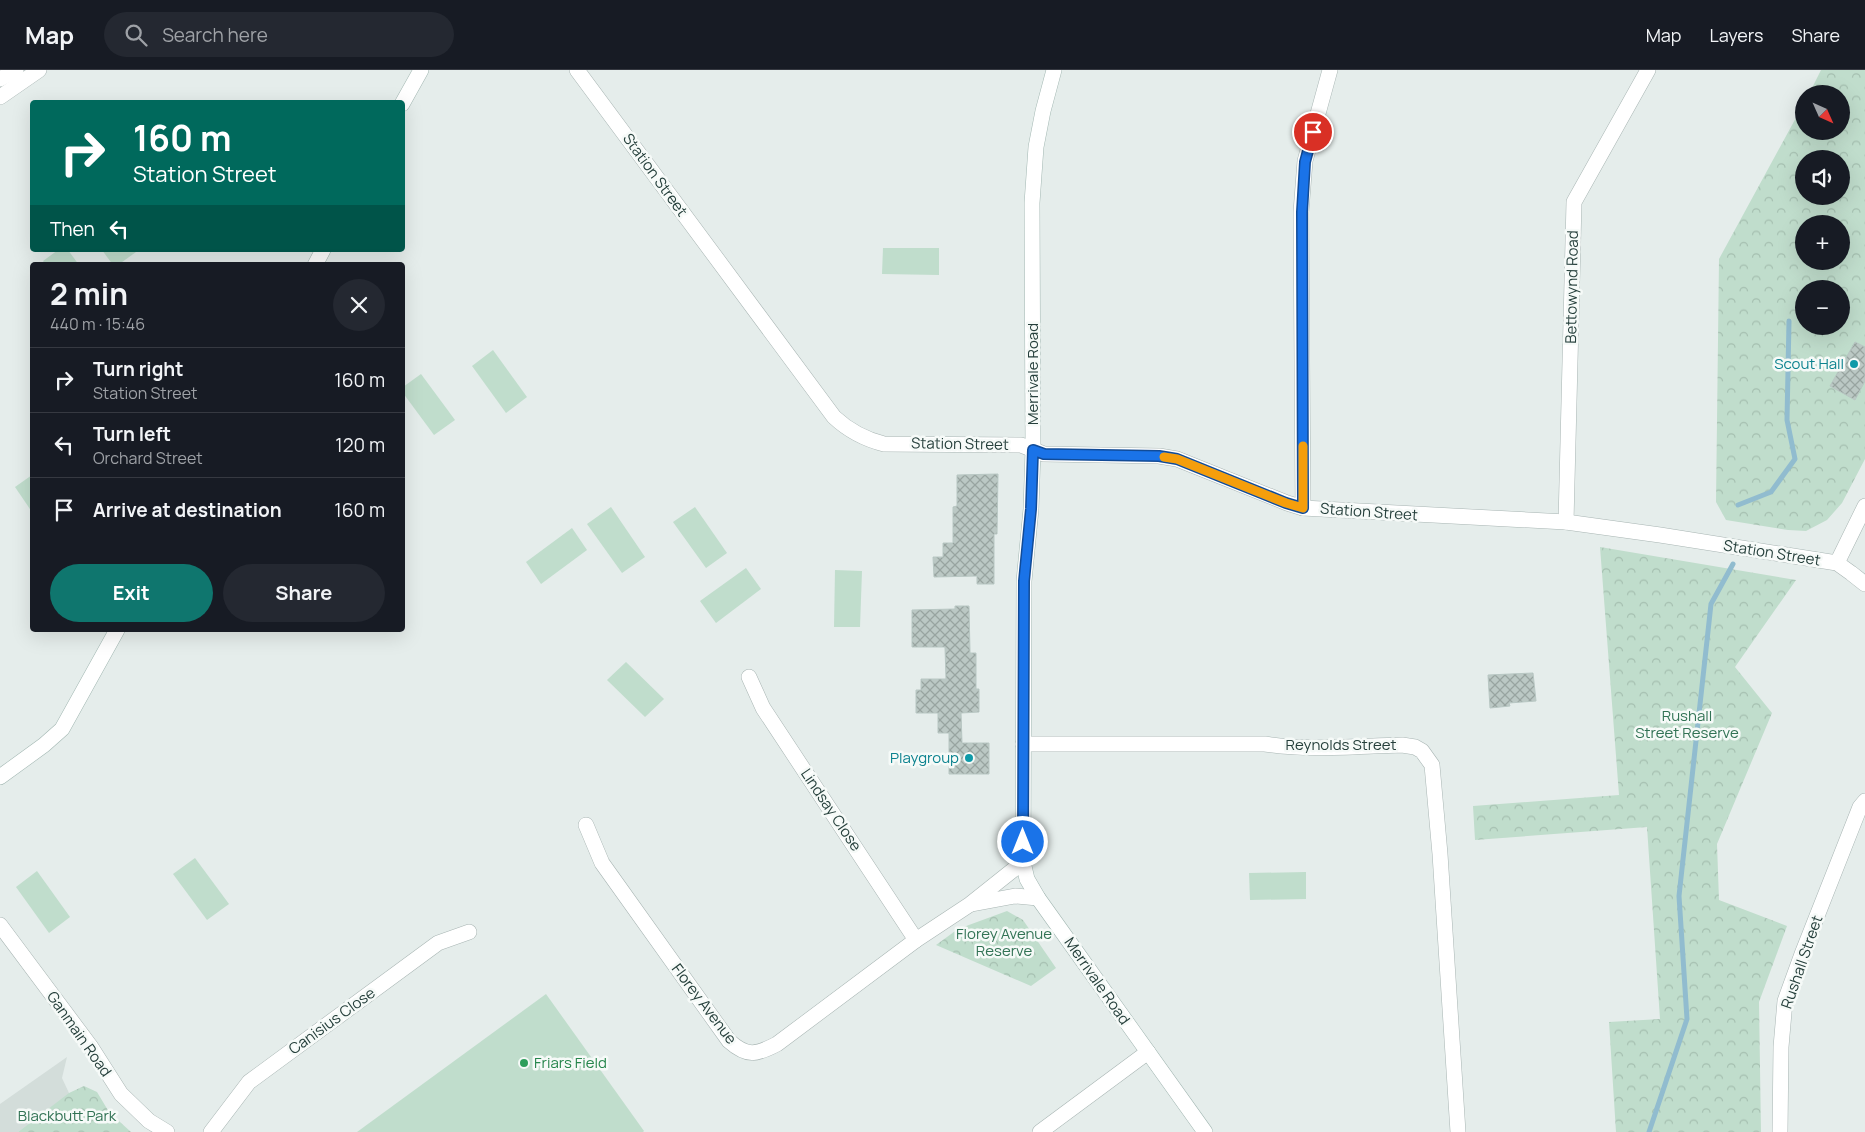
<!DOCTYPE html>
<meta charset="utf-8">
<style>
:root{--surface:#171b24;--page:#242831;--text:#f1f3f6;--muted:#9ea1a6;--line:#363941;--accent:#0f766e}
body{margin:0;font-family:Manrope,sans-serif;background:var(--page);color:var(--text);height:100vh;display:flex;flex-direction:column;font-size:19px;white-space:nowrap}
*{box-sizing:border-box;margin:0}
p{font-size:16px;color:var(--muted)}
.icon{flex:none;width:28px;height:28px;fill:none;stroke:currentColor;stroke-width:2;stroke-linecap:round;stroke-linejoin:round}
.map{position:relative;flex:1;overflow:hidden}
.panel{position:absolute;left:30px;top:192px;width:375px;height:370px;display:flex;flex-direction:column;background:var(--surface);border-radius:5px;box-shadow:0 5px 20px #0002}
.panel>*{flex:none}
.hud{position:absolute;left:30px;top:30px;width:375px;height:152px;border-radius:5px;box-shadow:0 5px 20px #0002;background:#00695c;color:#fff;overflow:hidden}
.needle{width:32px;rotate:135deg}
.tools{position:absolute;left:1795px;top:15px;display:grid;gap:10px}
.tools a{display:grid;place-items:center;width:55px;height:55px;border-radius:50%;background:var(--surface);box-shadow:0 5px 20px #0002;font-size:25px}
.pin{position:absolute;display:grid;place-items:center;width:42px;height:42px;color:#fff;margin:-21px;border:2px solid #fff;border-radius:50%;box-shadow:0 1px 5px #0007}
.me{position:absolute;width:55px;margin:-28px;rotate:0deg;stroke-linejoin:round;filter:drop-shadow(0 0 4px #0008)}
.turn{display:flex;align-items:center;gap:18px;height:105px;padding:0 20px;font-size:22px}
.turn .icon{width:65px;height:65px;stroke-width:2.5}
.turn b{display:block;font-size:35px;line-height:42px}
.then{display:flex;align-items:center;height:48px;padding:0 20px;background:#0003;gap:10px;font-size:19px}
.round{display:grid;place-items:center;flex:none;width:52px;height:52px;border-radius:26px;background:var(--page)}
.summary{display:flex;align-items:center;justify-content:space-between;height:85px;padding:0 20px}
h1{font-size:30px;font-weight:700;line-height:38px}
.primary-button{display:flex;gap:10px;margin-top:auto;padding:10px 20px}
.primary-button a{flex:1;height:58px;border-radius:30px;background:var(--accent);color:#fff;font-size:20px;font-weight:700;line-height:58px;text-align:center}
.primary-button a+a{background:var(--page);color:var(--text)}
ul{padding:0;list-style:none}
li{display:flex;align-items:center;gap:15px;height:65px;padding:0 20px;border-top:1px solid var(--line)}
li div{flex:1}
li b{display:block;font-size:19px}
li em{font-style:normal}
header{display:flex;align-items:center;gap:30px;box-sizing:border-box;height:70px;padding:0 25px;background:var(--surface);border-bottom:1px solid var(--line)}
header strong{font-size:24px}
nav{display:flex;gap:28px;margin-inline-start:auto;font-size:18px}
.search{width:350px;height:45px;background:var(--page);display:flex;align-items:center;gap:12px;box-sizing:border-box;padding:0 18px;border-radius:28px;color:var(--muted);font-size:19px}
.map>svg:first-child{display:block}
.built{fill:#d3ddda}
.forest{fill:url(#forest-crowns);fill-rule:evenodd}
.pitch{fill:#c0ddcc}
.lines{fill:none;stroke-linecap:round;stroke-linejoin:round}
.stream{stroke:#91bccf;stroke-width:5}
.building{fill:url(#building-cross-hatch);stroke:#b8c7c3}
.street-casing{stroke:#a8b5b3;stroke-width:16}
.secondary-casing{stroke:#a1b6b1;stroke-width:16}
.street{stroke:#fff;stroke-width:15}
.secondary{stroke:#fff;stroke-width:15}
.route-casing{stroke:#114b97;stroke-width:12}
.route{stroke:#1a73e8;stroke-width:9}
.slow{stroke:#f59e0b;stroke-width:9}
.culture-dot{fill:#0f9aa8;stroke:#f6faf8;stroke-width:2}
.leisure-dot{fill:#2e9e5b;stroke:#f6faf8;stroke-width:2}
.labels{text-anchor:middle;stroke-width:5;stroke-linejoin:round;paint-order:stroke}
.street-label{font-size:15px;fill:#253f3b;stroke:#f6faf8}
.culture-label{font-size:15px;fill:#0d838f;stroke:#f6faf8;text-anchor:end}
.park-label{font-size:15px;fill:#327355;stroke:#f6faf8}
.leisure-label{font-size:15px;fill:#27864d;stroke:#f6faf8;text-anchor:start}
</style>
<header>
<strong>Map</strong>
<div class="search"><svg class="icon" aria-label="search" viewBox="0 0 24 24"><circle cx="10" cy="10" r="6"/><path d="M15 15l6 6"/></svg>Search here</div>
<nav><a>Map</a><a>Layers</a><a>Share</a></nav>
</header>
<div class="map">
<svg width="1865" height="1062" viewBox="0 0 1865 1062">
<defs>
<pattern id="forest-crowns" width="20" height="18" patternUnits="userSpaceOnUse" patternTransform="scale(1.25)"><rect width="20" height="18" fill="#c0ddcc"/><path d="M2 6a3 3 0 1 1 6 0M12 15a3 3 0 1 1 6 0" fill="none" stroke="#a5bfb0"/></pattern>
<pattern id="building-cross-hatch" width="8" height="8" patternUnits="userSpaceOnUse" patternTransform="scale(1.25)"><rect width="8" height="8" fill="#bbc8c4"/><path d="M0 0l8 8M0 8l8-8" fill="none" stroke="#98a4a0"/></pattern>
</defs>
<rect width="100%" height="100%" fill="#e5edeb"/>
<path class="built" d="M67,987L62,1008L69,1023L79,1034L57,1033L18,1062H0V1034Z"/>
<g class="forest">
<path d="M1821,0H1865V389L1842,433L1827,450L1806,461L1788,460L1726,450L1716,432L1719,189L1804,33V61H1841V24H1809ZM1804,89H1841V126H1804ZM1804,154H1841V191H1804ZM1804,219H1841V256H1804Z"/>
<path d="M1600,477L1796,510L1735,597L1772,643L1717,774L1719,830L1787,856L1759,932L1761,1062H1616L1609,952L1660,949L1647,757L1475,770L1473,736L1619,725Z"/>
<path d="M1007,841L1023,850L1056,898L1031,916L936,875L958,859Z"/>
<path d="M84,1016L97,1022L109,1042L131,1062H18L69,1023Z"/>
</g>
<g class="pitch">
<path d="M883,178H939V205L882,204Z"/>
<path d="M58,180H68L79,195H46L43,191Z"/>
<path d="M102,180H135L136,182L118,195H113Z"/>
<path d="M493,280L527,327L506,343L472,296Z"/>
<path d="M421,304L455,350L434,365L403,323V317Z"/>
<path d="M32,405V442L15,417Z"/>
<path d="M611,437L645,487L622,503L587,454Z"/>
<path d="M695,437L727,483L706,498L673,452Z"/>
<path d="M572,458L587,480L541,514L526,492Z"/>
<path d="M746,498L761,519L716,553L700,531Z"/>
<path d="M835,500L862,501L860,557H834Z"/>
<path d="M626,592L664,629L645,647L607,610Z"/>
<path d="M195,788L229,834L207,850L173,804Z"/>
<path d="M37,801L70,847L49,863L16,817Z"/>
<path d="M1306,802V829L1250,830L1249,803Z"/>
<path d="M546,924L644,1061L643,1062H357Z"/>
</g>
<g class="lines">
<g class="stream">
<path d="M1738,435L1771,422L1795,389L1787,350L1789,251"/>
<path d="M1649,1062L1687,949L1679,826L1711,534L1733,494"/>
</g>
</g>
<g class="building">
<path d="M1855,272L1865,277V311L1855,330L1830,316Z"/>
<path d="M998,404L997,464H994V514H977V506L934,507L933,487H943V473H953V437L957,436V405Z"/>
<path d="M955,536H969L970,583H976V619H979V642L961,643L962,673H989V704H949V663H938V643H916V620H921V609H946L945,577H912V540L955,539Z"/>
<path d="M1533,603L1536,631L1509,633L1510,636L1490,638L1488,605Z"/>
</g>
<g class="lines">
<g class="street-casing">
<g id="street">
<path d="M577,0L834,347C849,361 864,369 884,374L1021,375L1044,384L1159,386L1177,389L1287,433L1303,438L1566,452L1660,465L1837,493L1851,503L1865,514"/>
<path d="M0,9L16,0"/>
<path d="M0,27L39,0"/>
<path d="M1303,438L1301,142L1305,91L1330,0"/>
<path d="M1566,452L1574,132L1648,0"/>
<path d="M1837,493L1865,436"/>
<path d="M749,607L763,638L916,870"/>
<path d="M1023,674H1265C1309,681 1357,676 1402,675L1415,677L1422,681L1432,695L1440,784L1458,1062"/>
<path d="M586,755L602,793L729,971C747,987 756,985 777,974L916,870L969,835L1023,792"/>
<path d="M972,834L1015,826L1038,828"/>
<path d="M0,855L91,977L121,1024L149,1051L167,1062"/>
<path d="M211,1062L249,1012L438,873L469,862"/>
<path d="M1040,1062L1148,982"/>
<path d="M1780,1062L1781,977L1785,931L1802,884L1860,737L1865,731"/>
</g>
</g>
<g class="secondary-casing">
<g id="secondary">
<path d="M1054,0L1043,41L1036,77L1032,133L1033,380L1031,439L1024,511L1023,792L1027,809L1038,828L1205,1062"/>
<path d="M402,34L421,0"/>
<path d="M315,195L323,180"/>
<path d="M0,707L44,675L62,659L117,560"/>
</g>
</g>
<use href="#street" class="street"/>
<use href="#secondary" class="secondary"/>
</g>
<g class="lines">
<g class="route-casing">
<path id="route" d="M1023,772L1024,511L1031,439L1033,380L1044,384L1159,386L1177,389L1286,433L1303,438L1302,142L1305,92L1313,62"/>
</g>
<use href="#route" class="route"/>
<path class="slow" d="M1164,387L1177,389L1286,433L1303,438V376"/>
</g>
<g class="culture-dot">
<circle cx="1854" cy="294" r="5"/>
<circle cx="969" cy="688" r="5"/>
</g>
<circle class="leisure-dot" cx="524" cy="993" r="5"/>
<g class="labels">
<g class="street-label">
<text transform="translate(655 105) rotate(54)" y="5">Station Street</text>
<text transform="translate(1572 217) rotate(-89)" y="5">Bettowynd Road</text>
<text transform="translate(1033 304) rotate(-90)" y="5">Merrivale Road</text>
<text transform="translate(960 374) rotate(1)" y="5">Station Street</text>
<text transform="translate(1369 442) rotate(4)" y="5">Station Street</text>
<text transform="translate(1772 483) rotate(9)" y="5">Station Street</text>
<text x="1341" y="680">Reynolds Street</text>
<text transform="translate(831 740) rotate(56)" y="5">Lindsay Close</text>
<text transform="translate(1802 892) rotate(-71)" y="5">Rushall Street</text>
<text transform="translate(1097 911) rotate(55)" y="5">Merrivale Road</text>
<text transform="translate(704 934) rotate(53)" y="5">Florey Avenue</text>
<text transform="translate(332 951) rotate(-36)" y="5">Canisius Close</text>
<text transform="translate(79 964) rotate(55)" y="5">Ganmain Road</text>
</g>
<g class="culture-label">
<text x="1844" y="299">Scout Hall</text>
<text x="959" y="693">Playgroup</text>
</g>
<g class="park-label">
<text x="1687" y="651">Rushall<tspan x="1687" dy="17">Street Reserve</tspan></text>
<text x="1004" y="869">Florey Avenue<tspan x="1004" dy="17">Reserve</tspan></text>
<text x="67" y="1051">Blackbutt Park</text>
</g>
<g class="leisure-label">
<text x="534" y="998">Friars Field</text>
</g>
</g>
</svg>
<div class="tools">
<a><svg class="needle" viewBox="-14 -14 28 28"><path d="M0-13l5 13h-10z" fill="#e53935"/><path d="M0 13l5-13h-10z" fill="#9ea1a6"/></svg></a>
<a><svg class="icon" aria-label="sound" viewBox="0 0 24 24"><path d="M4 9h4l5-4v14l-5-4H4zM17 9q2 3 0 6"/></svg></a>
<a>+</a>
<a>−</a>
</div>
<div class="pin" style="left:1313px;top:62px;background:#d93025"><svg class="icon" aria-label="arrive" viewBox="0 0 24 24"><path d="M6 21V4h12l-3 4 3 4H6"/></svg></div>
<svg class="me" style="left:1023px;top:772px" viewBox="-20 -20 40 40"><circle r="17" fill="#1a73e8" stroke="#fff" stroke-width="3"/><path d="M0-11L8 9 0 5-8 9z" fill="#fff"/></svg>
<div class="hud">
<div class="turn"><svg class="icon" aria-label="right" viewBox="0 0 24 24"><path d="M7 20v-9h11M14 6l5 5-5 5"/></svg><div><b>160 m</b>Station Street</div></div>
<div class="then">Then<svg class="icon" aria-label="left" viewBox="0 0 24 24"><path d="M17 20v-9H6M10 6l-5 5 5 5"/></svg></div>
</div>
<section class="panel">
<div class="summary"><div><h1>2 min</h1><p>440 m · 15:46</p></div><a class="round"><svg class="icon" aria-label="close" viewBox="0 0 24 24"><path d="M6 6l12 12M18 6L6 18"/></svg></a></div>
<ul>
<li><svg class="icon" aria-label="right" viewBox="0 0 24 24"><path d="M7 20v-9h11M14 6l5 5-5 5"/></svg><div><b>Turn right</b><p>Station Street</p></div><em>160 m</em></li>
<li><svg class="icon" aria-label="left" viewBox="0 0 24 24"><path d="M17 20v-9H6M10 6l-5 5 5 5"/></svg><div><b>Turn left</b><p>Orchard Street</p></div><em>120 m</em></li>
<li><svg class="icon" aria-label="arrive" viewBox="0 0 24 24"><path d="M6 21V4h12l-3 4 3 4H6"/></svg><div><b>Arrive at destination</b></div><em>160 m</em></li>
</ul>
<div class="primary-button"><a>Exit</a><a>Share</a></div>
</section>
</div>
